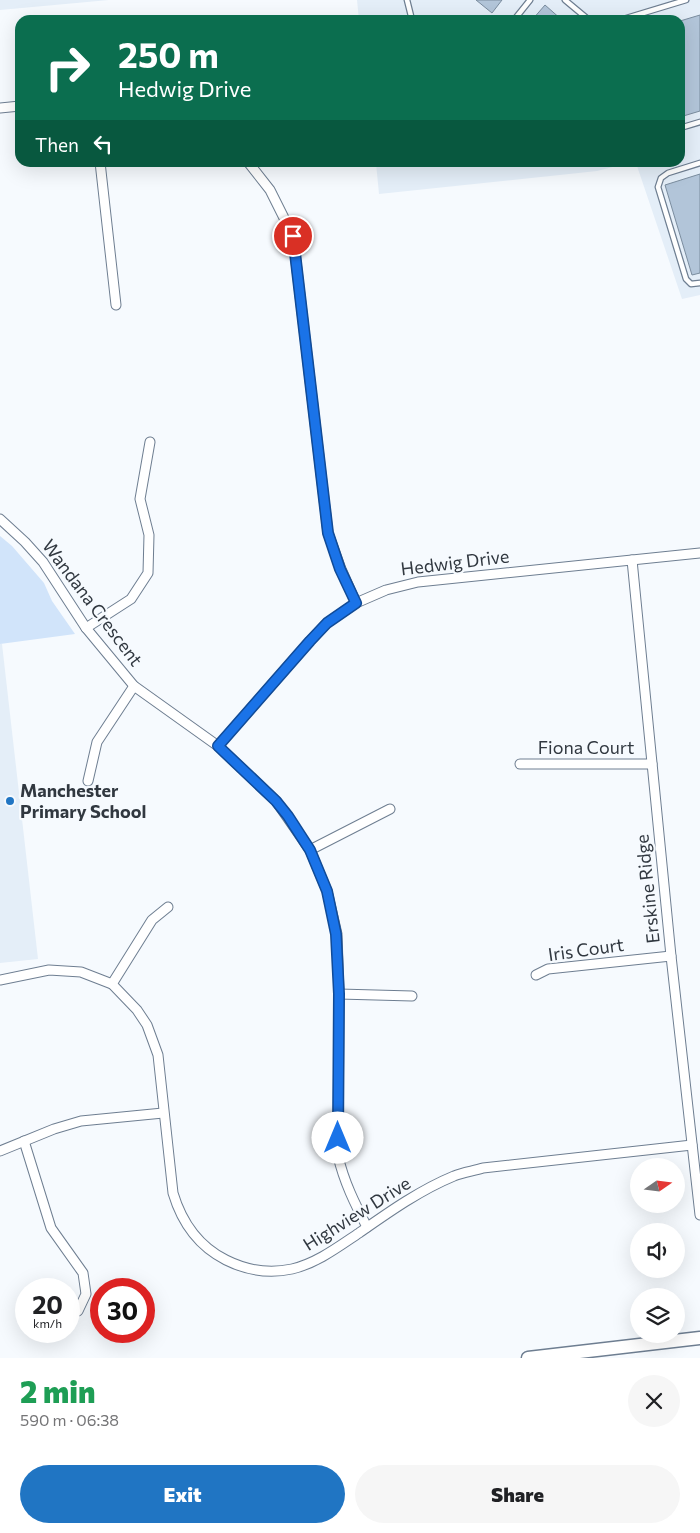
<!DOCTYPE html>
<meta charset="utf-8">
<style>
:root{--surface:#fff;--page:#f6f6f6;--text:#202124;--muted:#757577;--accent:#2075c3}
body{margin:0;font-family:Commissioner,sans-serif;background:var(--page);color:var(--text);height:100vh;display:flex;flex-direction:column;font-size:19px;white-space:nowrap}
*{box-sizing:border-box;margin:0}
p{font-size:16px;color:var(--muted)}
.icon{flex:none;width:28px;height:28px;fill:none;stroke:currentColor;stroke-width:2;stroke-linecap:round;stroke-linejoin:round}
.map{position:relative;height:1358px;overflow:hidden}
.panel{display:flex;flex-direction:column;background:var(--surface);flex:1}
.panel>*{flex:none}
.top-card{position:absolute;left:15px;top:15px;width:670px;height:152px;border-radius:15px;box-shadow:0 5px 20px #0002;background:#0b6e4f;color:#fff;overflow:hidden}
.needle{width:32px;rotate:76deg}
.fabs{position:absolute;left:630px;top:1158px;display:grid;gap:10px}
.fabs a{display:grid;place-items:center;width:55px;height:55px;border-radius:50%;background:var(--surface);box-shadow:0 5px 20px #0002;font-size:25px}
.speed{position:absolute;left:15px;top:1278px;display:flex;gap:10px;font-size:25px;font-weight:700;text-align:center}
.speed>*{display:grid;place-content:center;width:65px;height:65px;border-radius:50%;background:var(--surface);box-shadow:0 5px 20px #0002;line-height:1}
.speed small{font-size:12px;font-weight:400}
.speed .limit{border:8px solid #d22;background:#fff;color:#111}
.pin{position:absolute;display:grid;place-items:center;width:42px;height:42px;color:#fff;margin:-21px;border:2px solid #fff;border-radius:50%;box-shadow:0 1px 5px #0007}
.me{position:absolute;width:55px;margin:-28px;rotate:0deg;stroke-linejoin:round;filter:drop-shadow(0 0 4px #0008)}
.turn{display:flex;align-items:center;gap:18px;height:105px;padding:0 20px;font-size:22px}
.turn .icon{width:65px;height:65px;stroke-width:2.5}
.turn b{display:block;font-size:35px;line-height:42px}
.then{display:flex;align-items:center;height:48px;padding:0 20px;background:#0003;gap:10px;font-size:19px}
.round{display:grid;place-items:center;flex:none;width:52px;height:52px;border-radius:26px;background:var(--page)}
.headline{display:flex;align-items:center;justify-content:space-between;height:85px;padding:0 20px}
h1{font-size:30px;font-weight:800;line-height:38px;color:#1e9e55}
.cta{display:flex;gap:10px;margin-top:auto;padding:10px 20px}
.cta a{flex:1;height:58px;border-radius:30px;background:var(--accent);color:#fff;font-size:20px;font-weight:800;line-height:58px;text-align:center}
.cta a+a{background:var(--page);color:var(--text)}
.map>svg:first-child{display:block}
.built{fill:#e4eef8}
.green{fill:#d1e4fa}
.building{fill:#b2c5d9;stroke:#7a8c9e}
.lines{fill:none;stroke-linecap:round;stroke-linejoin:round}
.lane-casing{stroke:#6e7e91;stroke-width:7}
.street-casing{stroke:#6e7e91;stroke-width:11}
.secondary-casing{stroke:#6e7e91;stroke-width:15}
.lane{stroke:#fff;stroke-width:4.5}
.street{stroke:#fff;stroke-width:9}
.secondary{stroke:#fff;stroke-width:12}
.route-casing{stroke:#114b97;stroke-width:12}
.route{stroke:#1a73e8;stroke-width:9}
.poi-dot{fill:#2075c3;stroke:#f6fafe;stroke-width:2}
.labels{text-anchor:middle;stroke-width:4.5;stroke-linejoin:round;paint-order:stroke}
.street-label{font-size:18px;fill:#313840;stroke:#f6fafe}
.poi-label{font-size:18px;font-weight:bold;fill:#313840;stroke:#f6fafe;text-anchor:start}
</style>
<div class="map">
<svg width="700" height="1358" viewBox="0 0 700 1358">
<rect width="100%" height="100%" fill="#f6fafe"/>
<g class="built">
<path d="M0,0H109L0,10Z"/>
<path d="M357,0H700V295L682,299L636,163L680,162V20H359Z"/>
<path d="M376,163V162L628,163L597,171L379,194Z"/>
<path d="M0,644H2L38,959L0,963Z"/>
</g>
<path class="green" d="M0,536L12,546L44,583L52,601L75,634L0,644Z"/>
<g class="building">
<path d="M476,0H502L492,13Z"/>
<path d="M545,5L562,20H532Z"/>
<path d="M700,15V111L680,117V21Z"/>
<path d="M700,174V273L692,275L665,185Z"/>
</g>
<g class="lines">
<g class="lane-casing">
<g id="lane">
<path d="M407,0L412,20"/>
<path d="M565,0L589,20"/>
<path d="M514,20L530,0"/>
<path d="M620,20L686,0"/>
<path d="M680,128L700,122"/>
<path d="M700,163L668,173L661,178L658,187L686,279L691,284L700,283"/>
</g>
</g>
<g class="street-casing">
<g id="street">
<path d="M0,108L20,106"/>
<path d="M100,162L116,305"/>
<path d="M248,162L270,190L293,236L328,533L341,569L356,603"/>
<path d="M0,519L25,542L43,562L86,628L134,686L218,746L276,801L310,850L327,891L337,934L339,994L338,1156C344,1182 355,1204 367,1227"/>
<path d="M632,560L671,956L700,1215"/>
<path d="M86,628L131,599L148,573L149,535L140,499L150,442"/>
<path d="M218,746L310,641L327,623L356,603L386,590L418,582L700,553"/>
<path d="M520,764H652"/>
<path d="M88,781L97,742L134,686"/>
<path d="M310,850L390,809"/>
<path d="M536,975L548,969L671,956"/>
<path d="M0,980L49,970L81,972L112,984L137,1010L147,1025L158,1055L173,1193C182,1223 198,1246 226,1260C246,1270 269,1274 292,1269C317,1263 338,1247 359,1233C389,1212 420,1190 454,1176C463,1172 474,1171 483,1168L692,1145"/>
<path d="M112,984L152,920L168,907"/>
<path d="M339,994L412,996"/>
<path d="M24,1141L51,1228L83,1273L86,1294L78,1311L69,1314"/>
<path d="M0,1151L54,1129L81,1121L163,1113"/>
</g>
</g>
<g class="secondary-casing">
<path id="secondary" d="M528,1358L700,1338"/>
</g>
<use href="#lane" class="lane"/>
<use href="#street" class="street"/>
<use href="#secondary" class="secondary"/>
</g>
<g class="lines">
<g class="route-casing">
<path id="route" d="M293,236L328,533L340,569L356,603L327,623L310,641L218,746L276,801L288,816L310,850L327,891L336,934L339,994L338,1138"/>
</g>
<use href="#route" class="route"/>
</g>
<circle class="poi-dot" cx="10" cy="801" r="5"/>
<g class="labels">
<g class="street-label">
<text transform="translate(455 563) rotate(-7)" y="6">Hedwig Drive</text>
<text transform="translate(92 603) rotate(53)" y="6">Wandana Crescent</text>
<text x="586" y="754">Fiona Court</text>
<text transform="translate(648 889) rotate(-96)" y="6">Erskine Ridge</text>
<text transform="translate(586 950) rotate(-8)" y="6">Iris Court</text>
<text transform="translate(357 1214) rotate(-32)" y="6">Highview Drive</text>
</g>
<g class="poi-label">
<text x="20" y="797">Manchester<tspan x="20" dy="21">Primary School</tspan></text>
</g>
</g>
</svg>
<div class="fabs">
<a><svg class="needle" viewBox="-14 -14 28 28"><path d="M0-13l5 13h-10z" fill="#e53935"/><path d="M0 13l5-13h-10z" fill="#757577"/></svg></a>
<a><svg class="icon" aria-label="sound" viewBox="0 0 24 24"><path d="M4 9h4l5-4v14l-5-4H4zM17 9q2 3 0 6"/></svg></a>
<a><svg class="icon" aria-label="layers" viewBox="0 0 24 24"><path d="M12 4l9 5-9 5-9-5zM3 14l9 5 9-5"/></svg></a>
</div>
<div class="speed"><div>20<small>km/h</small></div><div class="limit">30</div></div>
<div class="pin" style="left:293px;top:236px;background:#d93025"><svg class="icon" aria-label="arrive" viewBox="0 0 24 24"><path d="M6 21V4h12l-3 4 3 4H6"/></svg></div>
<svg class="me" style="left:338px;top:1138px" viewBox="-20 -20 40 40"><circle r="19" fill="#fff"/><path d="M0-13L10 11 0 6-10 11z" fill="#1a73e8"/></svg>
<div class="top-card">
<div class="turn"><svg class="icon" aria-label="right" viewBox="0 0 24 24"><path d="M7 20v-9h11M14 6l5 5-5 5"/></svg><div><b>250 m</b>Hedwig Drive</div></div>
<div class="then">Then<svg class="icon" aria-label="left" viewBox="0 0 24 24"><path d="M17 20v-9H6M10 6l-5 5 5 5"/></svg></div>
</div>
</div>
<section class="panel">
<div class="headline"><div><h1>2 min</h1><p>590 m · 06:38</p></div><a class="round"><svg class="icon" aria-label="close" viewBox="0 0 24 24"><path d="M6 6l12 12M18 6L6 18"/></svg></a></div>
<div class="cta"><a>Exit</a><a>Share</a></div>
</section>
